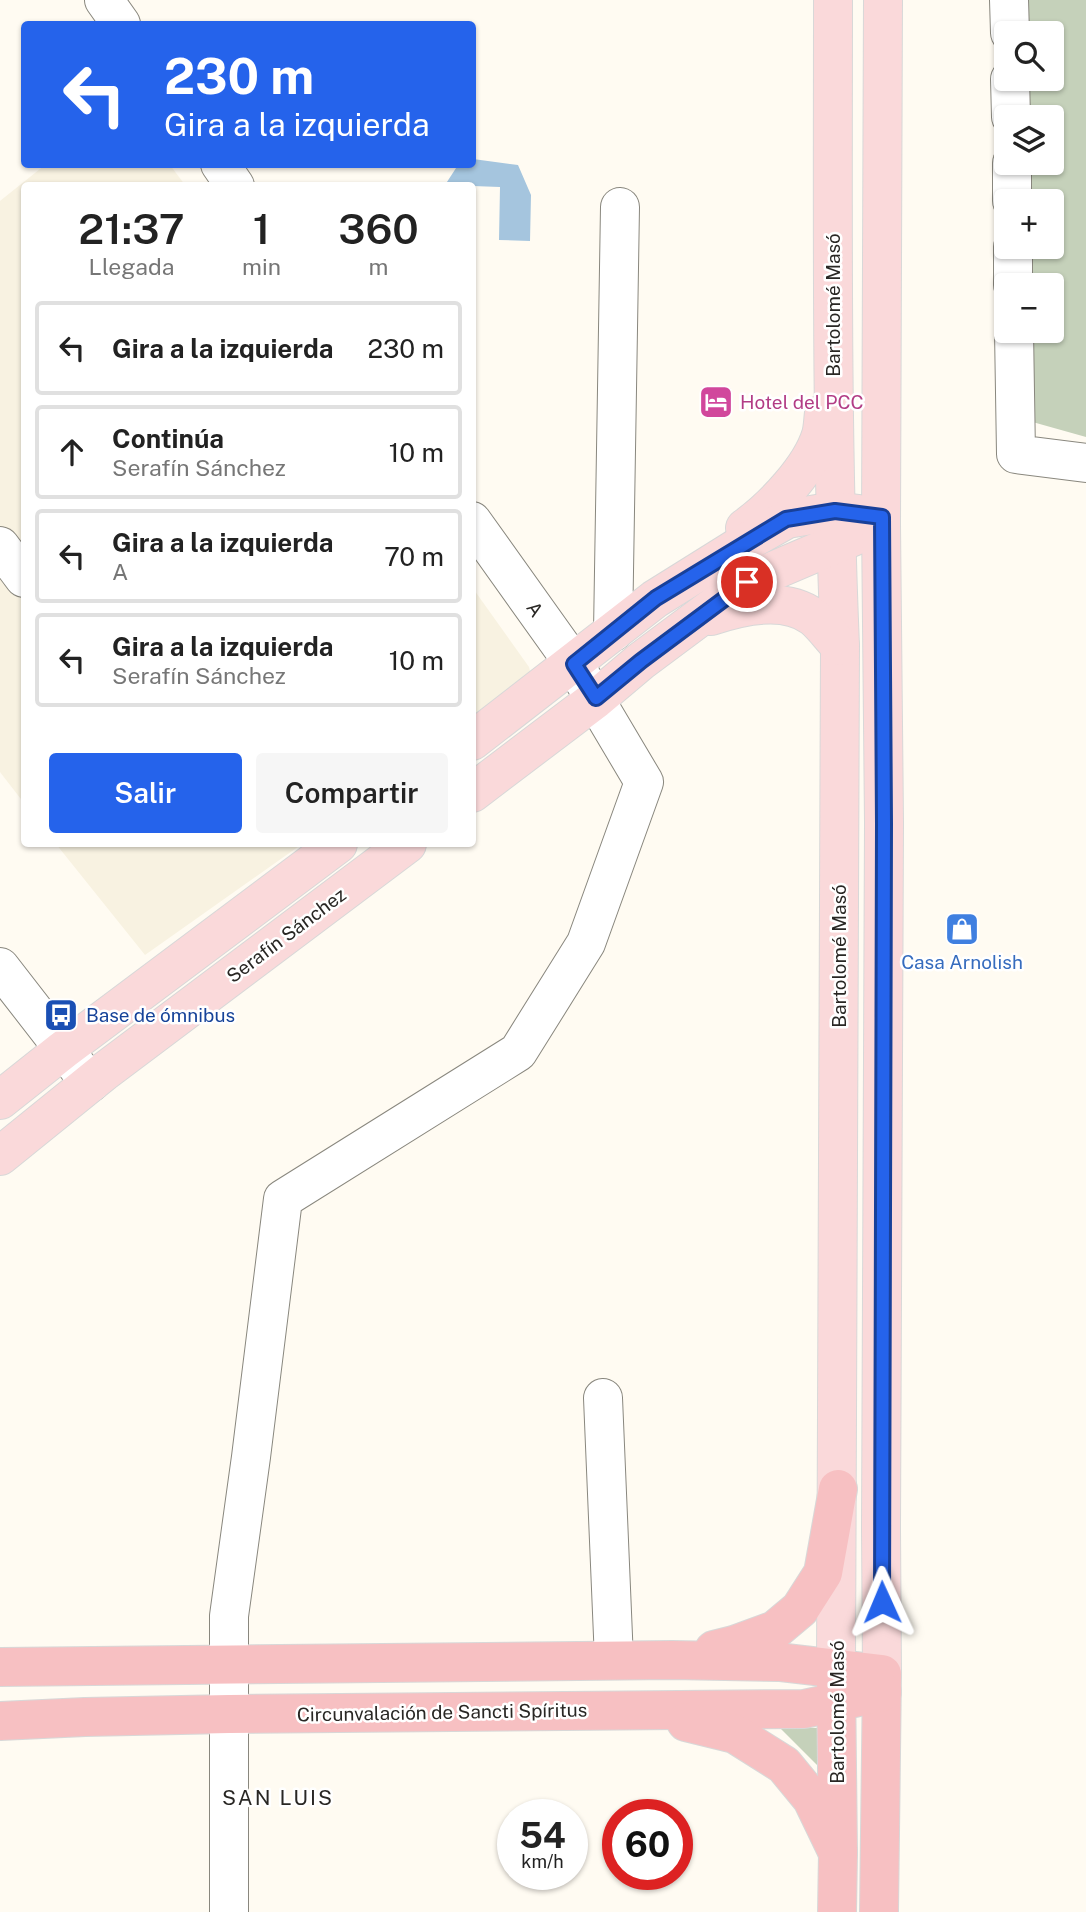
<!DOCTYPE html>
<html lang="es">
<meta charset="utf-8">
<style>
:root{--surface:#fff;--page:#f6f6f6;--text:#222;--muted:#767676;--line:#e0e0e0;--accent:#2563eb}
body{margin:0;font-family:"Public Sans",sans-serif;background:var(--page);color:var(--text);height:100vh;display:flex;flex-direction:column;font-size:26px;white-space:nowrap}
*{box-sizing:border-box;margin:0}
p{font-size:23px;color:var(--muted)}
.icon{flex:none;width:38px;height:38px;fill:none;stroke:currentColor;stroke-width:2;stroke-linecap:round;stroke-linejoin:round}
.map{position:relative;flex:1;overflow:hidden}
.details{position:absolute;left:21px;top:182px;width:455px;height:665px;display:flex;flex-direction:column;background:var(--surface);border-radius:7px;box-shadow:0 2px 5px #0004}
.details>*{flex:none}
.hud{position:absolute;left:21px;top:21px;width:455px;height:147px;border-radius:7px;box-shadow:0 2px 5px #0004;background:#2563eb;color:#fff;overflow:hidden}
.fabs{position:absolute;left:994px;top:21px;display:grid;gap:14px}
.fabs a{display:grid;place-items:center;width:70px;height:70px;border-radius:7px;background:var(--surface);box-shadow:0 2px 5px #0004;font-size:35px}
.speed{position:absolute;left:497px;top:1799px;display:flex;gap:14px;font-size:35px;font-weight:700;text-align:center}
.speed>*{display:grid;place-content:center;width:91px;height:91px;border-radius:50%;background:var(--surface);box-shadow:0 2px 5px #0004;line-height:1}
.speed small{font-size:18px;font-weight:400}
.speed .limit{border:10px solid #d22;background:#fff;color:#111}
.pin{position:absolute;display:grid;place-items:center;width:60px;height:60px;color:#fff;margin:-30px;border:4px solid #fff;border-radius:50%;box-shadow:0 2px 7px #0007}
.me{position:absolute;width:77px;margin:-38px;rotate:359deg;stroke-linejoin:round;filter:drop-shadow(0 0 5px #0008)}
.turn{display:flex;align-items:center;gap:24px;height:147px;padding:0 28px;font-size:32px}
.turn .icon{width:91px;height:91px;stroke-width:2.5}
.turn b{display:block;font-size:49px;line-height:60px}
.eta{display:flex;justify-content:space-evenly;align-items:center;height:119px;text-align:center}
.eta b{font-size:42px;font-weight:600;line-height:49px}
.button{display:flex;gap:14px;margin-top:auto;padding:14px 28px}
.button a{flex:1;height:80px;border-radius:7px;background:var(--accent);color:#fff;font-size:28px;font-weight:600;line-height:80px;text-align:center}
.button a+a{background:var(--page);color:var(--text)}
ul{padding:0;list-style:none}
li{display:flex;align-items:center;gap:21px;height:94px;margin:0 14px 10px;padding:0 14px;border:4px solid var(--line);border-radius:7px}
li div{flex:1}
li b{display:block;font-size:26px}
li em{font-style:normal}
.map>svg:first-child{display:block}
.built{fill:#f8f2e1}
.green{fill:#c5d1ba}
.water{fill:#a5c5de}
.lines{fill:none;stroke-linecap:round;stroke-linejoin:round}
.minor-casing{stroke:#89877e;stroke-width:40}
.major-casing{stroke:#d8d8d8;stroke-width:40}
.highway-casing{stroke:#d8d8d8;stroke-width:40}
.minor{stroke:#fff;stroke-width:38}
.major{stroke:#fad9da;stroke-width:38}
.highway{stroke:#f7c0c2;stroke-width:38}
.route-casing{stroke:#184099;stroke-width:18}
.route{stroke:#2563eb;stroke-width:12}
.labels{text-anchor:middle;stroke-width:5;stroke-linejoin:round;paint-order:stroke}
.street-label{font-size:19px;fill:#292724;stroke:#fff}
.hotel-label{font-size:19px;fill:#b23c85;stroke:#fff;text-anchor:start}
.shop-label{font-size:19px;fill:#366cbe;stroke:#fff}
.transit-label{font-size:19px;fill:#164399;stroke:#fff;text-anchor:start}
.neighbourhood-label{font-size:21px;letter-spacing:2px;fill:#292724;stroke:#fff}
</style>
<div class="map">
<svg width="1086" height="1912" viewBox="0 0 1086 1912">
<rect width="100%" height="100%" fill="#fffbf2"/>
<g class="built">
<path d="M45,165H170L185,185L24,186V803L0,772V201Z"/>
<path d="M472,587L529,667L532,679L472,722Z"/>
<path d="M56,844H302L145,955Z"/>
</g>
<g class="green">
<path d="M1029,0H1086V437L1029,421V331H1052V285H1029V247H1052V201H1029V163H1052V117H1029V79H1052V33H1029Z"/>
<path d="M779,1727L819,1728L818,1766Z"/>
</g>
<path class="water" d="M473,159L518,165L531,195L530,241L499,240L500,187L445,185L458,165L472,164Z"/>
<g class="lines">
<g class="minor-casing">
<g id="minor">
<path d="M104,0L121,24"/>
<path d="M1009,0L1010,33"/>
<path d="M1010,79L1011,117"/>
<path d="M1012,163V201"/>
<path d="M220,164L235,186"/>
<path d="M1013,247V285"/>
<path d="M1014,331L1016,454L1086,463"/>
<path d="M0,546L24,578"/>
<path d="M613,632L620,207"/>
<path d="M0,967L90,1083"/>
<path d="M603,1398L614,1660"/>
<path d="M229,1912V1616L251,1457L283,1199L518,1052L586,943L644,782L574,664L472,521"/>
</g>
</g>
<g class="major-casing">
<g id="major">
<path d="M833,0C833,215 831,431 840,646L836,1669"/>
<path d="M745,528C773,508 811,468 821,435C823,428 823,420 824,413"/>
<path d="M711,616C741,606 785,596 813,617C823,625 831,637 840,646"/>
<path d="M472,741L655,599L743,544L787,519L835,511L859,514"/>
<path d="M472,793L596,699L641,661L747,582L857,535"/>
<path d="M0,1100L63,1050L338,844"/>
<path d="M0,1156L105,1071L407,844"/>
<path d="M882,1674L881,1529L884,823L881,524L883,0"/>
</g>
</g>
<g class="highway-casing">
<g id="highway">
<path d="M714,1650L734,1645L775,1630L800,1609L823,1573L838,1489"/>
<path d="M0,1667L672,1660L779,1662L882,1674L879,1912"/>
<path d="M836,1678L838,1853L837,1912"/>
<path d="M0,1721L85,1717L229,1714L804,1709L882,1692"/>
<path d="M686,1722L735,1734L784,1765L812,1799L838,1853"/>
</g>
</g>
<use href="#minor" class="minor"/>
<use href="#major" class="major"/>
<use href="#highway" class="highway"/>
</g>
<g class="lines">
<g class="route-casing">
<path id="route" d="M747,582L641,661L596,698L574,664L656,598L786,519L835,511L882,517L884,823L882,1602"/>
</g>
<use href="#route" class="route"/>
</g>
<defs>
<g id="hotel-square" transform="scale(1.75)"><rect x="-9" y="-9" width="18" height="18" rx="4" fill="#d1479c" stroke="#fff"/><path d="M-6-4.5h1.5V1H6V5H4.5V3h-9V5H-6ZM-4 0a1.8 1.8 0 1 1 3.6 0ZM.5 0V-2.5h3Q6-2.5 6 0Z" fill="#fff"/></g>
<g id="shop-square" transform="scale(1.75)"><rect x="-9" y="-9" width="18" height="18" rx="4" fill="#3f7fe0" stroke="#fff"/><path d="M-5-2.5h2.3a2.7 3.5 0 0 1 5.4 0H5L5.5 6h-11ZM-1.5-2.5h3a1.5 2.3 0 0 0-3 0Z" fill="#fff"/></g>
<g id="bus-square" transform="scale(1.75)"><rect x="-9" y="-9" width="18" height="18" rx="4" fill="#1a4fb4" stroke="#fff"/><path d="M-5-6H5V4H4V6H2V4H-2V6H-4V4H-5ZM-3.5-4V0h7V-4ZM-3.5 1.2v1.5H-2V1.2ZM2 1.2v1.5H3.5V1.2Z" fill="#fff"/></g>
</defs>
<g fill-rule="evenodd">
<use href="#hotel-square" x="716" y="402"/>
<use href="#shop-square" x="962" y="929"/>
<use href="#bus-square" x="61" y="1015"/>
</g>
<g class="labels">
<g class="street-label">
<text transform="translate(833 305) rotate(-90)" y="7">Bartolomé Masó</text>
<text transform="translate(535 609) rotate(55)" y="7">A</text>
<text transform="translate(286 935) rotate(-37)" y="7">Serafín Sánchez</text>
<text transform="translate(839 956) rotate(-90)" y="7">Bartolomé Masó</text>
<text transform="translate(442 1712) rotate(-1)" y="7">Circunvalación de Sancti Spíritus</text>
<text transform="translate(837 1712) rotate(-90)" y="7">Bartolomé Masó</text>
</g>
<g class="hotel-label">
<text x="740" y="409">Hotel del PCC</text>
</g>
<g class="shop-label">
<text x="962" y="969">Casa Arnolish</text>
</g>
<g class="transit-label">
<text x="86" y="1022">Base de ómnibus</text>
</g>
<g class="neighbourhood-label">
<text x="278" y="1805">SAN LUIS</text>
</g>
</g>
</svg>
<div class="fabs">
<a><svg class="icon" aria-label="search" viewBox="0 0 24 24"><circle cx="10" cy="10" r="6"/><path d="M15 15l6 6"/></svg></a>
<a><svg class="icon" aria-label="layers" viewBox="0 0 24 24"><path d="M12 4l9 5-9 5-9-5zM3 14l9 5 9-5"/></svg></a>
<a>+</a>
<a>−</a>
</div>
<div class="speed"><div>54<small>km/h</small></div><div class="limit">60</div></div>
<div class="pin" style="left:747px;top:582px;background:#d93025"><svg class="icon" aria-label="arrive" viewBox="0 0 24 24"><path d="M6 21V4h12l-3 4 3 4H6"/></svg></div>
<svg class="me" style="left:882px;top:1602px" viewBox="-20 -20 40 40"><path d="M0-17L14 15 0 8-14 15z" fill="#2563eb" stroke="#fff" stroke-width="4"/></svg>
<div class="hud">
<div class="turn"><svg class="icon" aria-label="left" viewBox="0 0 24 24"><path d="M17 20v-9H6M10 6l-5 5 5 5"/></svg><div><b>230 m</b>Gira a la izquierda</div></div>
</div>
<section class="details">
<div class="eta">
<div><b>21:37</b><p>Llegada</p></div>
<div><b>1</b><p>min</p></div>
<div><b>360</b><p>m</p></div>
</div>
<ul>
<li><svg class="icon" aria-label="left" viewBox="0 0 24 24"><path d="M17 20v-9H6M10 6l-5 5 5 5"/></svg><div><b>Gira a la izquierda</b></div><em>230 m</em></li>
<li><svg class="icon" aria-label="ahead" viewBox="0 0 24 24"><path d="M12 20V5M6 11l6-6 6 6"/></svg><div><b>Continúa</b><p>Serafín Sánchez</p></div><em>10 m</em></li>
<li><svg class="icon" aria-label="left" viewBox="0 0 24 24"><path d="M17 20v-9H6M10 6l-5 5 5 5"/></svg><div><b>Gira a la izquierda</b><p>A</p></div><em>70 m</em></li>
<li><svg class="icon" aria-label="left" viewBox="0 0 24 24"><path d="M17 20v-9H6M10 6l-5 5 5 5"/></svg><div><b>Gira a la izquierda</b><p>Serafín Sánchez</p></div><em>10 m</em></li>
</ul>
<div class="button"><a>Salir</a><a>Compartir</a></div>
</section>
</div>
